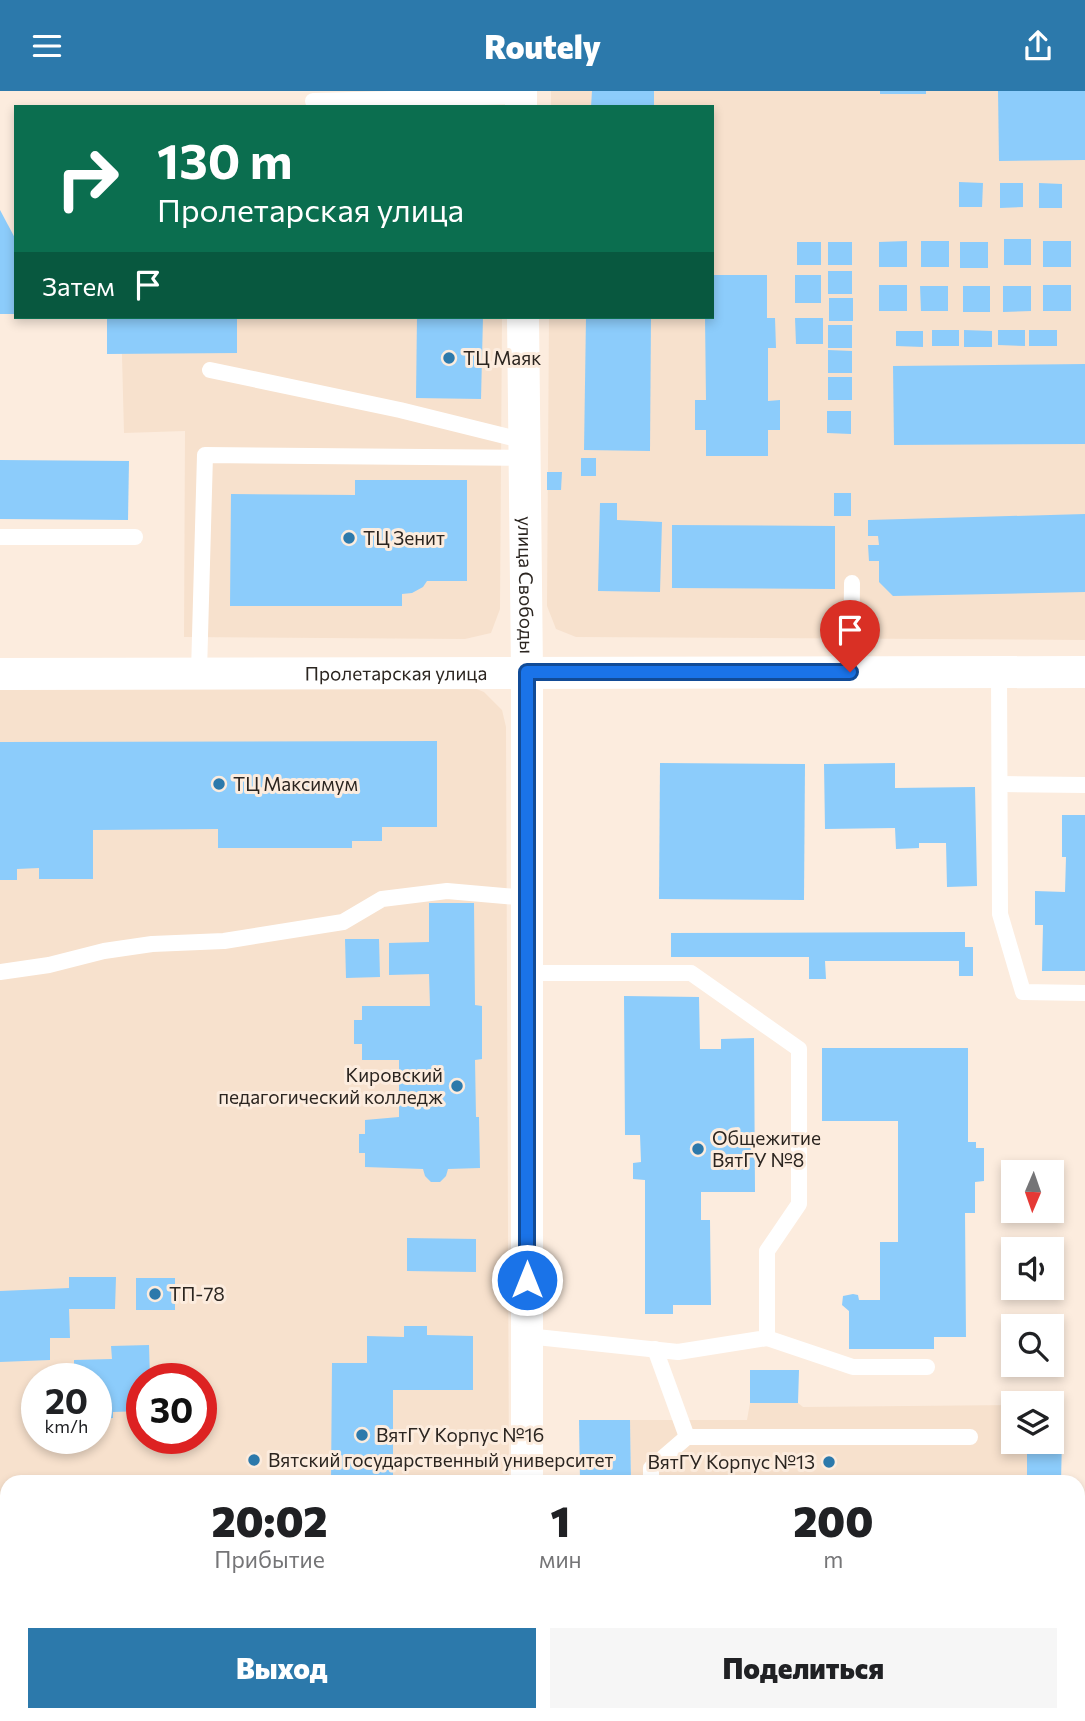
<!DOCTYPE html>
<html lang="ru">
<meta charset="utf-8">
<style>
:root{--surface:#fff;--page:#f6f6f6;--text:#202124;--muted:#757577;--accent:#2c79ab}
body{margin:0;font-family:Commissioner,sans-serif;background:var(--page);color:var(--text);height:100vh;display:flex;flex-direction:column;font-size:26px;white-space:nowrap}
*{box-sizing:border-box;margin:0}
p{font-size:23px;color:var(--muted)}
.icon{flex:none;width:38px;height:38px;fill:none;stroke:currentColor;stroke-width:2;stroke-linecap:round;stroke-linejoin:round}
.map{position:relative;flex:1;overflow:hidden}
.panel{position:absolute;left:0px;top:1384px;width:1085px;height:247px;display:flex;flex-direction:column;background:var(--surface);border-radius:21px 21px 0 0;box-shadow:0 4px 10px #0003}
.panel>*{flex:none}
.banner{position:absolute;left:14px;top:14px;width:700px;height:214px;border-radius:0px;box-shadow:0 4px 10px #0003;background:#0b6e4f;color:#fff;overflow:hidden}
.needle{width:46px;rotate:182deg}
.fabs{position:absolute;left:1001px;top:1069px;display:grid;gap:14px}
.fabs a{display:grid;place-items:center;width:63px;height:63px;border-radius:0px;background:var(--surface);box-shadow:0 4px 10px #0003;font-size:35px}
.speed{position:absolute;left:21px;top:1272px;display:flex;gap:14px;font-size:35px;font-weight:700;text-align:center}
.speed>*{display:grid;place-content:center;width:91px;height:91px;border-radius:50%;background:var(--surface);box-shadow:0 4px 10px #0003;line-height:1}
.speed small{font-size:18px;font-weight:400}
.speed .limit{border:10px solid #d22;background:#fff;color:#111}
.pin{position:absolute;display:grid;place-items:center;width:60px;height:60px;color:#fff;margin:-72px -30px;border-radius:50% 50% 50% 0;rotate:-45deg;box-shadow:0 0 7px #0007}
.pin .icon{rotate:45deg}
.me{position:absolute;width:77px;margin:-38px;rotate:0deg;stroke-linejoin:round;filter:drop-shadow(0 0 5px #0008)}
.turn{display:flex;align-items:center;gap:24px;height:147px;padding:0 28px;font-size:32px}
.turn .icon{width:91px;height:91px;stroke-width:2.5}
.turn b{display:block;font-size:49px;line-height:60px}
.then{display:flex;align-items:center;height:66px;padding:0 28px;background:#0003;gap:14px;font-size:26px}
.eta{display:flex;justify-content:space-evenly;align-items:center;height:119px;text-align:center}
.eta b{font-size:42px;font-weight:800;line-height:49px}
.primary-button{display:flex;gap:14px;margin-top:auto;padding:14px 28px}
.primary-button a{flex:1;height:80px;border-radius:0px;background:var(--accent);color:#fff;font-size:28px;font-weight:800;line-height:80px;text-align:center}
.primary-button a+a{background:var(--page);color:var(--text)}
header{display:flex;justify-content:space-between;align-items:center;height:91px;padding:0 28px;background:var(--accent);color:#fff;font-size:32px;font-weight:800}
.map>svg:first-child{display:block}
.built{fill:#f7e1cd;fill-rule:evenodd}
.building{fill:#8cccfb}
.lines{fill:none;stroke-linecap:round;stroke-linejoin:round}
.lane{stroke:#fff;stroke-width:16}
.street{stroke:#fff;stroke-width:32}
.route-casing{stroke:#114b97;stroke-width:18}
.route{stroke:#1a73e8;stroke-width:12}
.poi-dot{fill:#2c79ab;stroke:#fcecde;stroke-width:2.5}
.labels{text-anchor:middle;stroke-width:6;stroke-linejoin:round;paint-order:stroke}
.poi-label{font-size:19px;fill:#2b2520;stroke:#fcecde;text-anchor:start}
.street-label{font-size:19px;fill:#2b2520;stroke:#fcecde}
</style>
<header><svg class="icon" aria-label="menu" viewBox="0 0 24 24"><path d="M4 6h16M4 12h16M4 18h16"/></svg>Routely<svg class="icon" aria-label="share" viewBox="0 0 24 24"><path d="M12 15V3M7 8l5-5 5 5M5 13v7h14v-7"/></svg></header>
<div class="map">
<svg width="1085" height="1630" viewBox="0 0 1085 1630">
<rect width="100%" height="100%" fill="#fcecde"/>
<g class="built">
<path d="M551,0H1085V549L576,546L556,538L547,515L549,226H712V16H551Z"/>
<path d="M121,226H502L500,518L491,542L465,548L184,546L185,340L124,342Z"/>
<path d="M464,593L484,601L502,619L506,636L509,1391H7V1624H80V1630H0V599ZM37,1288H96V1348H37ZM142,1288H201V1348H142Z"/>
<path d="M750,1312H798L803,1316L1013,1314V1351H1027V1391H631L630,1329H747Z"/>
<path d="M231,1624H511V1630H232Z"/>
</g>
<g class="building">
<path d="M592,0H654V16H591Z"/>
<rect x="880" y="0" width="46" height="3"/>
<path d="M998,0H1085V69L999,70Z"/>
<path d="M959,91L983,92L982,116H959Z"/>
<path d="M1000,92H1023V116L1000,117Z"/>
<path d="M1039,92L1062,93V117H1039Z"/>
<path d="M0,119L16,149V223H0Z"/>
<rect x="1004" y="148" width="27" height="26"/>
<path d="M907,150V176H879V151Z"/>
<rect x="921" y="150" width="28" height="26"/>
<rect x="1043" y="150" width="28" height="26"/>
<rect x="797" y="151" width="24" height="23"/>
<rect x="828" y="151" width="24" height="23"/>
<rect x="960" y="151" width="28" height="26"/>
<rect x="828" y="180" width="24" height="23"/>
<path d="M712,184H767V227H775L776,257H768V310L780,309V339H768V365H706V339H695V309H706L705,226H712Z"/>
<rect x="795" y="184" width="26" height="28"/>
<rect x="879" y="194" width="28" height="26"/>
<rect x="1043" y="194" width="28" height="26"/>
<path d="M920,195H948V220H921Z"/>
<rect x="963" y="195" width="27" height="26"/>
<path d="M1003,195H1031V220L1003,221Z"/>
<rect x="829" y="207" width="24" height="23"/>
<path d="M107,226H237V262L107,263Z"/>
<path d="M417,226H483L481,308L416,307Z"/>
<path d="M586,226H651L650,360L584,359Z"/>
<path d="M795,227H823V253H796Z"/>
<rect x="828" y="234" width="24" height="23"/>
<rect x="932" y="239" width="27" height="16"/>
<path d="M964,239L992,240V256H964Z"/>
<path d="M998,239H1025V255L998,254Z"/>
<rect x="1029" y="239" width="28" height="16"/>
<path d="M896,240H923V256L896,255Z"/>
<path d="M828,259L852,260V282H828Z"/>
<path d="M1085,273V353L894,354L893,275Z"/>
<rect x="828" y="286" width="24" height="23"/>
<path d="M827,320H851V343L827,342Z"/>
<rect x="581" y="367" width="15" height="18"/>
<path d="M0,369L129,370L128,429L0,428Z"/>
<path d="M547,381H562L561,399H547Z"/>
<path d="M355,389H467V490H427L423,496L412,502L402,503V515H230L231,403L355,404Z"/>
<rect x="834" y="402" width="17" height="23"/>
<path d="M600,412H617V429L662,431L660,501L598,500Z"/>
<path d="M1085,423V501L893,505L879,491V470H869L868,454H879L878,445H868V429Z"/>
<path d="M672,434L835,435V498L672,497Z"/>
<path d="M437,650V736H382V750H352V757H218V738L93,739V788H39V777L17,778V789H0V651Z"/>
<path d="M660,672L805,673L804,809L659,808Z"/>
<path d="M895,672V697L975,696L977,795L947,796L946,752H919V757L896,758L895,737L825,738L824,673Z"/>
<path d="M1062,724H1085V880H1042L1043,834H1035V800L1065,801L1066,766H1062Z"/>
<path d="M429,812H474L475,914L482,915V968L475,969L476,1026H479L480,1077L448,1078L446,1085L440,1091H431L425,1085L423,1078L365,1076V1062H359V1043H365V1029L399,1026V969H362V953H354V929H362V915H430L429,883L389,884V852L429,851Z"/>
<path d="M965,841V856H973V885H959V870H825L826,888H809V866H671V842Z"/>
<path d="M345,848H379L380,886L346,887Z"/>
<path d="M624,905L699,906L700,958H721V948L754,947L755,1101H701V1129H710L711,1214H673V1223H645V1089L633,1088V1072L641,1071L640,1044H625Z"/>
<path d="M822,957H968V1051H976V1057H984V1090L975,1091V1122H965L966,1246H934V1258H849V1220L842,1214L843,1205L853,1203L858,1204L859,1209H880V1151H898V1030H822Z"/>
<path d="M407,1147L476,1148V1181L407,1180Z"/>
<path d="M69,1186H116L115,1218H69L70,1247H50V1269L0,1271V1200L69,1197Z"/>
<rect x="136" y="1187" width="39" height="32"/>
<path d="M404,1235H427V1244L473,1245V1299H393V1388H412V1391H331L332,1272H367V1245L404,1246Z"/>
<path d="M149,1254L150,1288H142V1320L113,1321V1327L96,1328V1288H74V1269L112,1268L111,1255Z"/>
<path d="M750,1279H799L798,1312H750Z"/>
<path d="M1028,1304H1063L1061,1391H1027V1351H1052V1312H1028Z"/>
<path d="M579,1329H630L631,1391H580Z"/>
<rect x="665" y="1385" width="306" height="6"/>
<path d="M7,1511V1618H0V1512Z"/>
</g>
<g class="lines">
<g class="lane">
<path d="M313,10L521,5"/>
<path d="M210,279L400,319L525,350"/>
<path d="M0,446H135"/>
<path d="M199,581L205,364L525,367"/>
<path d="M851,581L852,492"/>
<path d="M999,581L1000,823L1023,901L1085,902"/>
<path d="M1000,693L1085,694"/>
<path d="M0,881L49,874L104,860L152,853L224,850L343,831L382,808L447,800L527,807"/>
<path d="M527,1245L678,1261L767,1247V1160L799,1113V958L691,882H528"/>
<path d="M767,1247L853,1276H927"/>
<path d="M655,1258L687,1346"/>
<path d="M651,1391V1377L687,1346H970"/>
<path d="M653,1624V1630"/>
<path d="M943,1630V1624"/>
</g>
<g class="street">
<path d="M521,0V16"/>
<path id="s1" d="M523,226L527,581V1391"/>
<path id="s2" d="M0,583L1085,581"/>
<path d="M527,1630V1624"/>
</g>
</g>
<g class="lines">
<g class="route-casing">
<path id="route" d="M527,1189V581H850"/>
</g>
<use href="#route" class="route"/>
</g>
<g class="poi-dot">
<circle cx="449" cy="267" r="7"/>
<circle cx="349" cy="447" r="7"/>
<circle cx="219" cy="693" r="7"/>
<circle cx="457" cy="995" r="7"/>
<circle cx="698" cy="1058" r="7"/>
<circle cx="155" cy="1203" r="7"/>
<circle cx="362" cy="1344" r="7"/>
<circle cx="254" cy="1369" r="7"/>
<circle cx="829" cy="1371" r="7"/>
</g>
<g class="labels">
<g class="poi-label">
<text x="463" y="274">ТЦ Маяк</text>
<text x="363" y="454">ТЦ Зенит</text>
<text x="233" y="700">ТЦ Максимум</text>
<text x="443" y="991" text-anchor="end">Кировский<tspan x="443" dy="22">педагогический колледж</tspan></text>
<text x="712" y="1054">Общежитие<tspan x="712" dy="22">ВятГУ №8</tspan></text>
<text x="169" y="1210">ТП-78</text>
<text x="376" y="1351">ВятГУ Корпус №16</text>
<text x="268" y="1376">Вятский государственный университет</text>
<text x="815" y="1378" text-anchor="end">ВятГУ Корпус №13</text>
</g>
<g class="street-label">
<text dy="7" stroke="none"><textPath href="#s1" startOffset="268">улица Свободы</textPath></text>
<text dy="7" stroke="none"><textPath href="#s2" startOffset="396">Пролетарская улица</textPath></text>
</g>
</g>
</svg>
<div class="fabs">
<a><svg class="needle" viewBox="-14 -14 28 28"><path d="M0-13l5 13h-10z" fill="#e53935"/><path d="M0 13l5-13h-10z" fill="#757577"/></svg></a>
<a><svg class="icon" aria-label="sound" viewBox="0 0 24 24"><path d="M4 9h4l5-4v14l-5-4H4zM17 9q2 3 0 6"/></svg></a>
<a><svg class="icon" aria-label="search" viewBox="0 0 24 24"><circle cx="10" cy="10" r="6"/><path d="M15 15l6 6"/></svg></a>
<a><svg class="icon" aria-label="layers" viewBox="0 0 24 24"><path d="M12 4l9 5-9 5-9-5zM3 14l9 5 9-5"/></svg></a>
</div>
<div class="speed"><div>20<small>km/h</small></div><div class="limit">30</div></div>
<div class="pin" style="left:850px;top:581px;background:#d93025"><svg class="icon" aria-label="arrive" viewBox="0 0 24 24"><path d="M6 21V4h12l-3 4 3 4H6"/></svg></div>
<svg class="me" style="left:527px;top:1189px" viewBox="-20 -20 40 40"><circle r="17" fill="#1a73e8" stroke="#fff" stroke-width="3"/><path d="M0-11L8 9 0 5-8 9z" fill="#fff"/></svg>
<div class="banner">
<div class="turn"><svg class="icon" aria-label="right" viewBox="0 0 24 24"><path d="M7 20v-9h11M14 6l5 5-5 5"/></svg><div><b>130 m</b>Пролетарская улица</div></div>
<div class="then">Затем<svg class="icon" aria-label="arrive" viewBox="0 0 24 24"><path d="M6 21V4h12l-3 4 3 4H6"/></svg></div>
</div>
<section class="panel">
<div class="eta">
<div><b>20:02</b><p>Прибытие</p></div>
<div><b>1</b><p>мин</p></div>
<div><b>200</b><p>m</p></div>
</div>
<div class="primary-button"><a>Выход</a><a>Поделиться</a></div>
</section>
</div>
